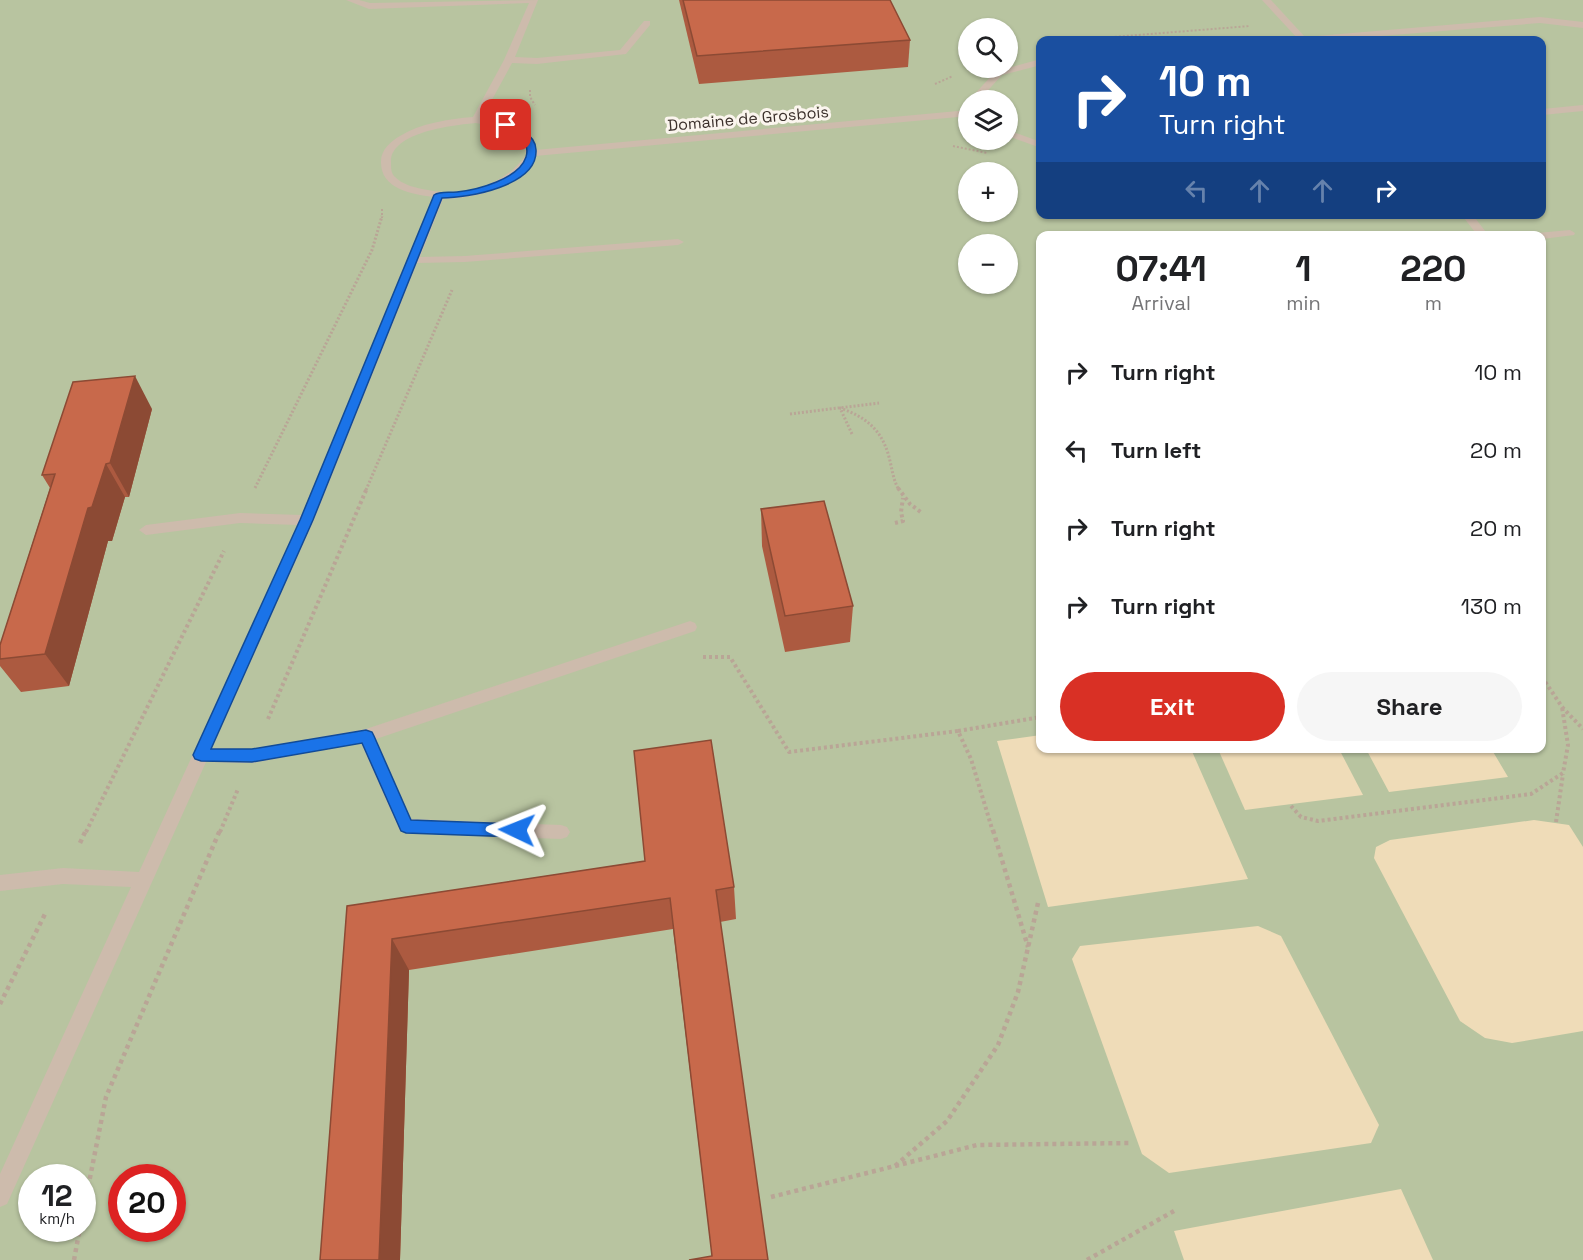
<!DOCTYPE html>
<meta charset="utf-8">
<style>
:root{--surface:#fff;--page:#f6f6f6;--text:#202124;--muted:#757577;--accent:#d93025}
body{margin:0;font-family:"Space Grotesk",sans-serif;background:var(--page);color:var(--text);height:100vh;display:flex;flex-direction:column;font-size:22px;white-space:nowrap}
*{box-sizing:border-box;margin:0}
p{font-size:20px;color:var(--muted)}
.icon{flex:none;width:33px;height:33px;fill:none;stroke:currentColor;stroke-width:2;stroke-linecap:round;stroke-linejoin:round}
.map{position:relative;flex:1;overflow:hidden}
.side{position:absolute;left:1036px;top:231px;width:510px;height:522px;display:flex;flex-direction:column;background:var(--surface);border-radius:12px;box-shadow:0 2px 4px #0004}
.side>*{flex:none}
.guide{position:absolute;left:1036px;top:36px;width:510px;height:183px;border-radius:12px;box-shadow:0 2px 4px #0004;background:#1a4fa0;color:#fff;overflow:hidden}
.buttons{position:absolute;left:958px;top:18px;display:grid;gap:12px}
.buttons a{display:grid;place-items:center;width:60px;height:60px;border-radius:50%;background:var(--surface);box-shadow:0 2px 4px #0004;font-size:30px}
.speed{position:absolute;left:18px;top:1164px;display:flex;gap:12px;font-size:30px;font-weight:700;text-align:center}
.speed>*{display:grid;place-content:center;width:78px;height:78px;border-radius:50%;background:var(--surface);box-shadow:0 2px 4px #0004;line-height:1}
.speed small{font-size:15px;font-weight:400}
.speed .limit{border:9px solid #d22;background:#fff;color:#111}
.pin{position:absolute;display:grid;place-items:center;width:51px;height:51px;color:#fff;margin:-26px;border-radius:12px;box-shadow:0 3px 9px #0006}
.me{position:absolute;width:66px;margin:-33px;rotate:272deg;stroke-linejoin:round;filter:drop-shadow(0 0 4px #0008)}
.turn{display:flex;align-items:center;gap:21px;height:126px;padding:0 24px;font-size:27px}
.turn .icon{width:78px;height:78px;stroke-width:2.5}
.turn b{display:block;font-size:42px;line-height:51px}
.lanes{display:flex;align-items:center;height:57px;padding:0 24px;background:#0003;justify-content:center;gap:30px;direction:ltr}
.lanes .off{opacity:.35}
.eta{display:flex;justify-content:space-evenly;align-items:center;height:102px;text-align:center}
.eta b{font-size:36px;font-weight:700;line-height:42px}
.action{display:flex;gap:12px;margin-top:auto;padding:12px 24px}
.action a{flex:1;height:69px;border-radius:36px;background:var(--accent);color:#fff;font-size:24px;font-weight:700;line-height:69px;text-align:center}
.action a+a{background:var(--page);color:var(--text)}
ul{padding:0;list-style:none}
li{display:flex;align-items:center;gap:18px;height:78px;padding:0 24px}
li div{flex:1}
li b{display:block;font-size:22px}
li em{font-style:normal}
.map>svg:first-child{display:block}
.green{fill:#b8c4a0;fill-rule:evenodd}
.sand{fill:#efdcb8}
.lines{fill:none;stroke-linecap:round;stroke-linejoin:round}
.path-far3{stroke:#b9a596;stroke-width:2;stroke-dasharray:2 2;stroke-linecap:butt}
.path-far2{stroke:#b9a596;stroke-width:3;stroke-dasharray:2 2;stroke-linecap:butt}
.path-far1{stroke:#b9a596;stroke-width:4;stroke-dasharray:3 3;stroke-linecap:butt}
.path{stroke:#b9a596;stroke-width:4.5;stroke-dasharray:4 4;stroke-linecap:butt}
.service{fill:#cdbbac;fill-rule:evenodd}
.wall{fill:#ac5a40}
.shaded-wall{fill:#8c4a34}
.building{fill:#c8694b;stroke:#8c4a34;stroke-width:1.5}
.route{fill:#1a73e8;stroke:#114b97;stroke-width:1.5}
.labels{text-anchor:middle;stroke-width:6;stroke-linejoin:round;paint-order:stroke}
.far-street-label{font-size:16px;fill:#3b302b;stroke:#fbf5ee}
</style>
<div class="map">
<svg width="1583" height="1260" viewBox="0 0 1583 1260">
<rect width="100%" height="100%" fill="#f4ebe1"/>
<path class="green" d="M0,0H1583V1260H0ZM969,28H1008V68H969ZM1041,40H1542V214H1041ZM969,100H1008V140H969ZM969,172H1008V212H969ZM1041,236H1542V748H1041ZM969,244H1008V284H969ZM32,1178H82V1228H32ZM122,1178H172V1228H122Z"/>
<g class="sand">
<path d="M1041,735V748L1191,749L1248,879L1048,907L997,741Z"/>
<path d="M1218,749H1339L1363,795L1245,810Z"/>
<path d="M1366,749H1502L1492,750L1508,777L1389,792Z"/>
<path d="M1534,820L1569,825L1583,847V1031L1512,1043L1485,1038L1460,1021L1374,858L1376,847L1390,840Z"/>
<path d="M1258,926L1281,936L1379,1125L1371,1143L1169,1173L1142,1154L1072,959L1080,946Z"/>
<path d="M1401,1189L1433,1260H1184L1174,1231Z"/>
</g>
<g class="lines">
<g class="path-far3">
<path d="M1075,40L1250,26"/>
<path d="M935,84L953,76"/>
<path d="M530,90V97L535,105"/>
<path d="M953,146L987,153"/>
<path d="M382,209V218"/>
</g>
<g class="path-far2">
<path d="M790,414L879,403"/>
<path d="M852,434L840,408C866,417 882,430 889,457C892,468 893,480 899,490"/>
<path d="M255,488L372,250L382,216"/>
<path d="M366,490L452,290"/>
</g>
<g class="path-far1">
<path d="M898,488L910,504L922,513"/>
<path d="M895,523L903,521L901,512L903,498"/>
<path d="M703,657H730L789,752L958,731L971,759L993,832"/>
<path d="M1542,677L1562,707L1583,729"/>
<path d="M268,719L367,488"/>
<path d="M958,731L1041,717"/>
<path d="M1291,806L1301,817L1318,821L1531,794L1563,773L1568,745L1562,707"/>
<path d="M1556,822L1563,774"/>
<path d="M86,832L224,551"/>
<path d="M220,832L238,789"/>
</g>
<g class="path">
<path d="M993,830L1028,947"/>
<path d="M80,843L86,830"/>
<path d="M0,1004L45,914"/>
<path d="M895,1166L977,1145L1130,1143"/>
<path d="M771,1197L895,1166L947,1121L998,1045L1018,992L1038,903"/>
<path d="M82,1218L106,1097L220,830"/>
<path d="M74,1260L80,1228"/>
<path d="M1087,1260L1174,1211"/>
</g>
<g class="service">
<path d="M346,0H359L370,3L538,0L515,57L537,58L620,50L644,21H650V25L626,54L537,64L512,63L482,118L515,126L533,138L535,150L969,110V116L535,156C513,188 481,198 443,199L420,257L465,256L678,239L684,242L678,245L465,262L417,263L314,520L212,748L252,749L366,729L690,621L695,623L697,627L695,631L376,739L411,819L561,825L567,827L570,832L567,837L561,839L406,833L400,831L361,743L252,763L206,762L7,1204L0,1207V1174L131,887L63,884L0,891V875L63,868L139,872L298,525L240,523L146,535L139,530L146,525L240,513L302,515L433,197C411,194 380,189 381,161C381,150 391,141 400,136C421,123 449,119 473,117L504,60L529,3L369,9ZM476,123L509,130L524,141L526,155C504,186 464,197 428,190C416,188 402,185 394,176C391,172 391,168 391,163C389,132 454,125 476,123Z"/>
<path d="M1262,0H1271L1305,37L1540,17L1583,22V28L1540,23L1331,40H1299Z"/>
<path d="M1041,59V65L1002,75L979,100H969L996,71Z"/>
<path d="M1583,105V111L1542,115V109Z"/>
<path d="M1008,130L1041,142V148L1008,136Z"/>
<path d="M1461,214H1472L1489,236H1478Z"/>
<path d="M1570,230L1575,233L1574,235L1542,239V236H1532L1537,233Z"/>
</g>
</g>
<g class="wall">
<path d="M679,0H890L910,40L908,67L699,84Z"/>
<path d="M152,409L129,497H125L112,541H108L69,686L21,692L0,666V645L50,488L42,475Z"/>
<path d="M761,509L853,606L850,642L785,652L762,546Z"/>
<path d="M645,861L734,887L736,919L720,922L712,1256L673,929L409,970L400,1260H320L347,906Z"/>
</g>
<g class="shaded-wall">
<path d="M135,376L152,409L129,497L110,463Z"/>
<path d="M106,464L125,497L112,541H108L69,686L45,654L88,508Z"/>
<path d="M392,939L409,970L400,1260H379Z"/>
</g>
<g class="building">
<path d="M683,0H890L910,40L697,56Z"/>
<path d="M135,376L110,463L106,464L92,507L88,508L45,654L0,659V645L55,474L42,475L73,382Z"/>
<path d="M824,501L853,606L785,616L761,509Z"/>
<path d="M711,740L734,887L716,890L768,1260H689L712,1256L670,898L392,939L379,1260H320L347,906L645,861L634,751Z"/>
</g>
<path class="route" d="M502,123C510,122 517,128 524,132C531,136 536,142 536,150C538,186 468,198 442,198L313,520L211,749H252L366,730L372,732L374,736L411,820L517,824L523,826L525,830L523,835L517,837L406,833L401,831L362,743L252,762L201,761L195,759L193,755L300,520L434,195C440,191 448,193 457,192C477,190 519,179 526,157C531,140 515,134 502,127Z"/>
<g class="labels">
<g class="far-street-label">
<text transform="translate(748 118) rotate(-5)" y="6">Domaine de Grosbois</text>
</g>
</g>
</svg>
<div class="buttons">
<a><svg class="icon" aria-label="search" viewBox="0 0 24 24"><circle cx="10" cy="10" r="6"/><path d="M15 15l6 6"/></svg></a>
<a><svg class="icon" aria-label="layers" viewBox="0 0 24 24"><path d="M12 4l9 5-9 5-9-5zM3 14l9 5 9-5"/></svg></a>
<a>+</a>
<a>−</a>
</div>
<div class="speed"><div>12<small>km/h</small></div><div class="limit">20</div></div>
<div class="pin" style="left:506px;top:125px;background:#d93025"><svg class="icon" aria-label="arrive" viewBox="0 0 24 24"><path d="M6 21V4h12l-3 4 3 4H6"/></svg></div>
<svg class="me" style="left:517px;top:830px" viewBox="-20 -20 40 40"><path d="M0-17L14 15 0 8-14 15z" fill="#1a73e8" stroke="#fff" stroke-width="4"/></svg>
<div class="guide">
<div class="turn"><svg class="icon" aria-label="right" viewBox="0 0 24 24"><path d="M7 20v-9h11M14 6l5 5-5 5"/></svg><div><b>10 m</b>Turn right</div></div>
<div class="lanes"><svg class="icon off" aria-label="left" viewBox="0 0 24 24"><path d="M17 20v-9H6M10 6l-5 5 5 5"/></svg><svg class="icon off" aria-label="ahead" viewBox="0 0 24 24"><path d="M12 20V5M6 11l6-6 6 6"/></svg><svg class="icon off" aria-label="ahead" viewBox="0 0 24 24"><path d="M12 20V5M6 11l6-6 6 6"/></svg><svg class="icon" aria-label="right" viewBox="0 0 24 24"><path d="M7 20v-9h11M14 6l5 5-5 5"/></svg></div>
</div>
<section class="side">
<div class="eta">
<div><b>07:41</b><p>Arrival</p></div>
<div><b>1</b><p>min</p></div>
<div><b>220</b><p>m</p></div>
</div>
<ul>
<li><svg class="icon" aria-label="right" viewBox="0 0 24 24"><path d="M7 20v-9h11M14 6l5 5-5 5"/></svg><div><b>Turn right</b></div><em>10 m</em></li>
<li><svg class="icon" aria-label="left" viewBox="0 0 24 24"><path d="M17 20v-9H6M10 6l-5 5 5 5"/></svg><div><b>Turn left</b></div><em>20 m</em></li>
<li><svg class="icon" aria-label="right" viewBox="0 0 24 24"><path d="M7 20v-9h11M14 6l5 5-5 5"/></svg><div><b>Turn right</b></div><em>20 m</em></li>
<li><svg class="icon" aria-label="right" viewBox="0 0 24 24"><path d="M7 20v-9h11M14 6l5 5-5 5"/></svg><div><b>Turn right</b></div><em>130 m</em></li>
</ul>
<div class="action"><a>Exit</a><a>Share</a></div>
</section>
</div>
